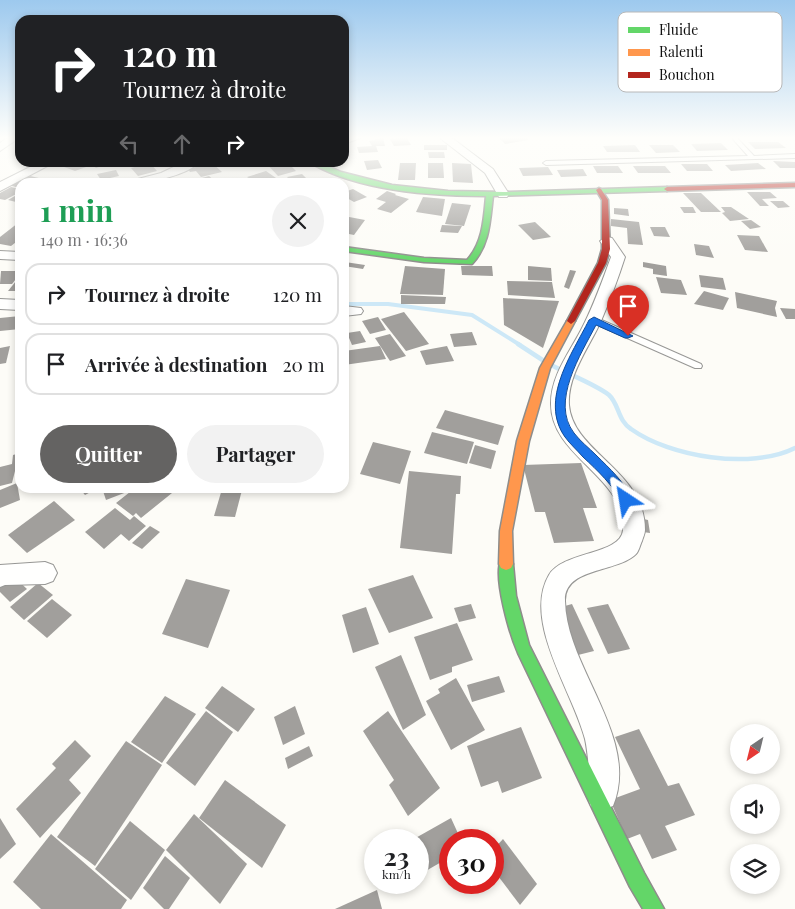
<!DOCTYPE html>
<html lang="fr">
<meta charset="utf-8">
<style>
:root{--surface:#fff;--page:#f2f2f2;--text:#202124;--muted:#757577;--line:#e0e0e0;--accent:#646362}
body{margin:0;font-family:"Playfair Display",serif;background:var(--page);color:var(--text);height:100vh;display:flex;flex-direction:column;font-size:19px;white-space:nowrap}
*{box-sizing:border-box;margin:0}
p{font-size:16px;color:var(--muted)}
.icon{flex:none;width:28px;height:28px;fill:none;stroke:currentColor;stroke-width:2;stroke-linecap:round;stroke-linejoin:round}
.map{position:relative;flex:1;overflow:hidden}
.details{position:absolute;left:15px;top:178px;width:334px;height:315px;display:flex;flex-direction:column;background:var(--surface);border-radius:15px;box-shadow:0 2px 8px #0003}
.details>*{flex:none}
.hud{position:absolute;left:15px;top:15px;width:334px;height:152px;border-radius:15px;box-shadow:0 2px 8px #0003;background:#202124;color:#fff;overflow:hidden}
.needle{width:32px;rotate:215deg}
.buttons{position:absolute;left:730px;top:724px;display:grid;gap:10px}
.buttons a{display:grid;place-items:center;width:50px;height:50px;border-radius:50%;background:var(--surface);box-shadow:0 2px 8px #0003;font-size:25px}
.speed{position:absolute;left:364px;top:829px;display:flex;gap:10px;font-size:25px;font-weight:700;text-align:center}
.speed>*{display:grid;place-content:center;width:65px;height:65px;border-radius:50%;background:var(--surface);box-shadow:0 2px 8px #0003;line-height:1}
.speed small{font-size:12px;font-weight:400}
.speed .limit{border:8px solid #d22;background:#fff;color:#111}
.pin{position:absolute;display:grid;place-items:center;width:42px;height:42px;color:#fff;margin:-51px -21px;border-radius:50% 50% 50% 0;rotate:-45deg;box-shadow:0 0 5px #0007}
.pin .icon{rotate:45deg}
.me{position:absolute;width:55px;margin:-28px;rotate:327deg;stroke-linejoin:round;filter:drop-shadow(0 0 4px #0008)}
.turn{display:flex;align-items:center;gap:18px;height:105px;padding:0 25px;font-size:22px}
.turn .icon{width:65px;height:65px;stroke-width:2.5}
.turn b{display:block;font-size:35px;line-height:42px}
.lanes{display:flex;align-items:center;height:48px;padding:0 25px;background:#0003;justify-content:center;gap:25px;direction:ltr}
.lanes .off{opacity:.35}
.round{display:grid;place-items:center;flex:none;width:52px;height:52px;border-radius:26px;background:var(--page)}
.summary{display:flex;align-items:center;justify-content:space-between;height:85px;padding:0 25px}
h1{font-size:30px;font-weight:700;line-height:38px;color:#1e9e55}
.button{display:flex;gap:10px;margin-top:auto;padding:10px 25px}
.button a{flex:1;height:58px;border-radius:30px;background:var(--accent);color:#fff;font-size:20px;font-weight:700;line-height:58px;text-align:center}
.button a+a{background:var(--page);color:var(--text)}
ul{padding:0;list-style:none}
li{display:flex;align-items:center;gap:15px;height:62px;margin:0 10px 8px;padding:0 15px;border:2px solid var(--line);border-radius:15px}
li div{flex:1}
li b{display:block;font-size:19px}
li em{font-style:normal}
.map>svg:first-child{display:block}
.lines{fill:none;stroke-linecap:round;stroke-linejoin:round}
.stream-far1{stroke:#cde8f7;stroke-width:4}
.stream{stroke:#cde8f7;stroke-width:4.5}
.building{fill:#a19f9c}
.lane-casing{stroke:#979795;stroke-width:2}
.street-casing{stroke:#979795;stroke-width:2}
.fast-casing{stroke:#8e8d8b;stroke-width:3}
.slow-casing{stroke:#8e8d8b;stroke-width:3}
.jam-casing{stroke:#8e8d8b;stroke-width:3}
.lane{fill:#fffffe;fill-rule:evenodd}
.street{fill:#fffffe;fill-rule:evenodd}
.fast{fill:#63d668;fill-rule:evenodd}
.slow{fill:#ff974d;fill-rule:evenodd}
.jam{fill:#b3261e;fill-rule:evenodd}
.route{fill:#1a73e8;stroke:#114b97}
.key{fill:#fff;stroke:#b8b8b8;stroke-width:1}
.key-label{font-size:14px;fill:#111}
</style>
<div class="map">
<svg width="795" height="909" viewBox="0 0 795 909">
<rect width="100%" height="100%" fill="#fdfcf7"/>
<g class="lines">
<path class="stream-far1" d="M344,304H388L472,315L520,345"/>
<g class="stream">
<path d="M518,344L544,361"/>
<path d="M551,365C566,373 597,385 609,395C619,404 618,421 631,429C670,457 751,470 795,448"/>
</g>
</g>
<g class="building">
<path d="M383,138L385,146H376L378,152L359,153L357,147L372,146L369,141Z"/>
<path d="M407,138L411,145L394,146L390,139Z"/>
<path d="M499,138H526L528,140L505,144Z"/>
<path d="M748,142H778L786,148L755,149Z"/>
<path d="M721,143L728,150L697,151L691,144Z"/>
<rect x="424" y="145" width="23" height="5"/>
<path d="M635,145L640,152H607L603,146Z"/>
<path d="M649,145H673L680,152L656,153Z"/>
<path d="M428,152H444L445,158H429Z"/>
<path d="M378,160L382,168L367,170L364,161Z"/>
<path d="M773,161L795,162V168H780Z"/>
<path d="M59,162H87V163L81,165L86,167L75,171L56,164Z"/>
<path d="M88,162H110V163L96,168Z"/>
<path d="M265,162H287L296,171L278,176Z"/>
<path d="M150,163L157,171L138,176L131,168Z"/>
<path d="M212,163L222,172L201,177L196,171L190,172L188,169Z"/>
<path d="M400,163H416L415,180H398Z"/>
<path d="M428,163H443L444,178H428Z"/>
<path d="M452,163L471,164L473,183L453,182Z"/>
<path d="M758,163L766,169L731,171L725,165Z"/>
<path d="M681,164H707L713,171H687Z"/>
<path d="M593,166H618L623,173H597Z"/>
<path d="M633,166H665L671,173H638Z"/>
<path d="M548,167L553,175L523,176L519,168Z"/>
<path d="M583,169L587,176L561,177L557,170Z"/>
<path d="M116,170L119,176L101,180L97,174Z"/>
<path d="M266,171L276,178L255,182L247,177Z"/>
<path d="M302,174L310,182H292L287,177Z"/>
<path d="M26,175L56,182H20V188L8,185Z"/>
<path d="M209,176L216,182H197L195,180Z"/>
<path d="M11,187L20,189V192L5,200L0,199V193Z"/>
<path d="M353,189L367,197L354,202L347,198L344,200V192Z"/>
<path d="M387,191L396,194L395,195L409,199L391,213L377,209L386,202L376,199Z"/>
<path d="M747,192H770L777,198L762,199L769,206H760Z"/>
<path d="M20,193V203L8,200Z"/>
<path d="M683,193H701L721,212H701Z"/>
<path d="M423,197L445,199L442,216L416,212Z"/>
<path d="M770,201H783L790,207L778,208Z"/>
<path d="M452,203L471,205L464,226L445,224Z"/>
<path d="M680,207H693L696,213H684Z"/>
<path d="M721,207H731L749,219L730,221L722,213L725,212Z"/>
<path d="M614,208L628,209L629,216L614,214Z"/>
<path d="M344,216L365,220L354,235L344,233Z"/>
<path d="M611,219L639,222L643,245L628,244L627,228L611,226Z"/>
<path d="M751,220L761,227L750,229L741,221Z"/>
<path d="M535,222L551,237L533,240L518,225Z"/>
<path d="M18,223L20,224V239L11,246L0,244V237Z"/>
<path d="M442,225L462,226L458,233L440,232Z"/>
<path d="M650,227H665L670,237L654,236Z"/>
<path d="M737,235L759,236L768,252L745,250Z"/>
<path d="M694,244L709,246L714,258L696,255Z"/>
<path d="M345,262L365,265L363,269L344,266Z"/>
<path d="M643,262L666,266L667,276L653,274V269L643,267Z"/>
<path d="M405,266L445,269L443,295L400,294Z"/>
<path d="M461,266H492L493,276L462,275Z"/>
<path d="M528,266L551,268L552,281L528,280Z"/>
<path d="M570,270L576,271L569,289L564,287Z"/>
<path d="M1,271H20V274L12,284H0Z"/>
<path d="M699,275L723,278L726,290L701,287Z"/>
<path d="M20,276V291H8Z"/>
<path d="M656,277L681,280L687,295L661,293Z"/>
<path d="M507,281L552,282L555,298L508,295Z"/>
<path d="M704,291L729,298L723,310L694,304Z"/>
<path d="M735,292L777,301L775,308L777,317L737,308Z"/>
<path d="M401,295L446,297L445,304H401Z"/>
<path d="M503,298L559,301L543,348L504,325Z"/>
<path d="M780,308L795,309V319H786Z"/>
<path d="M404,312L429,344L406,351L381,319Z"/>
<path d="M20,316V329L0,331V318Z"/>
<path d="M378,317L386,330L370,334L362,321Z"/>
<path d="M360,331L366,342L352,345L347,333Z"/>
<path d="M472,332L477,345L454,347L450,334Z"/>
<path d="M390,334L406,356L390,361L375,338Z"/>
<path d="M10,346L6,363L0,364V348Z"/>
<path d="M380,346L386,359L344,365V351Z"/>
<path d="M447,346L454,361L426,365L420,351Z"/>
<path d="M445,410L504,426L498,445L436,428Z"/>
<path d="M432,432L474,442L467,464L424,453Z"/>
<path d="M373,442L411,451L400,484L360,474Z"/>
<path d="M475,445L496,451L491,469L469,463Z"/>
<path d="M20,453V462L17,463L12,483L0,486V467L12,464L13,455Z"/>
<path d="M581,463L597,508H583L594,541L554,543L545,512H535L523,465Z"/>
<path d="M409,471L461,476L460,494H456L452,554L400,548Z"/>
<path d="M17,483L20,500L0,508V490Z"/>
<path d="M79,488H98L85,495Z"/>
<path d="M102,488H131L132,490L106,500Z"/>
<path d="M135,488H164L172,493L141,518L136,513L133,516L116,503Z"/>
<path d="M222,489L242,490L235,517L214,516Z"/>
<path d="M54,501L75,520L27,553L8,535Z"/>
<path d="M115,508L130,520L134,516L146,526L129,541L121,534L104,549L85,532Z"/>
<path d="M635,517L648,520L650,533L636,531Z"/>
<path d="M150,526L160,532L142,549L132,543Z"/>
<path d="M12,575L27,589L10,602L0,592V585Z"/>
<path d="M413,575L433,618L389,633L368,589Z"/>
<path d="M186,579L230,590L208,648L162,634Z"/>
<path d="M38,583L53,595L24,620L10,607Z"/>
<path d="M52,599L72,615L47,638L27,621Z"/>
<path d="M471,604L476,618L459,622L454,608Z"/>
<path d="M572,604L594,651L574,656L554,609Z"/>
<path d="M608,604L630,649L608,654L587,608Z"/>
<path d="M366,607L379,644L353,653L342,615Z"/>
<path d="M457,623L473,660L452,667V672L430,680L414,637Z"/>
<path d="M401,655L426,715L403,730L375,667Z"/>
<path d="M499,676L505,692L472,702L467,685Z"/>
<path d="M456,678L485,730L451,750L426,701L440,693L438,689Z"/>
<path d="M222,686L255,709L238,732L205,708Z"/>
<path d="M165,696L196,714L162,763L131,742Z"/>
<path d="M295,706L305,734L283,745L274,717Z"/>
<path d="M206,711L233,732L195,786L166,763Z"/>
<path d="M388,711L440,788L408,816L389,785L394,780L363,731Z"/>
<path d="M521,727L542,778L502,793L498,781L481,787L467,746Z"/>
<path d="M639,729L668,786L679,783L695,815L665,826L677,850L652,859L640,834L627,839L610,800L640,789L615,737Z"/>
<path d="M75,740L91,756L69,780L81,793L40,838L16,809L56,768L52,764Z"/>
<path d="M126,741L162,765L95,866L57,837Z"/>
<path d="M309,746L313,756L288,769L285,758Z"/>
<path d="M225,780L286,825L262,868L199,818Z"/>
<path d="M194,814L247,864L220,904L166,850Z"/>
<path d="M0,818L16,844L0,859Z"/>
<path d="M451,818L461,840H450V857L424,872L418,855V840H412Z"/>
<path d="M130,821L165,850L131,900L95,869Z"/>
<path d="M51,834L127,900L121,909H41L13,882Z"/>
<path d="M503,839L537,884L520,905L492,868V851Z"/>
<path d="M165,856L190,878L169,909H164L143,888Z"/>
<path d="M377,890L382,909H335Z"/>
</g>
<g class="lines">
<g class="lane-casing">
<g id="lane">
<path d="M732,138H737L754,156L795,154V158L546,165L543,163L546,161L748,156Z"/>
<path d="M591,318H597L701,364L702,366L701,368H695L591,322Z"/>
</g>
</g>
<g class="street-casing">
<g id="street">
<path d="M7,138H19L0,151V143Z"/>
<path d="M344,138H360L344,144Z"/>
<path d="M440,138H452L493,169L509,194L507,197H499L485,173Z"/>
<path d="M40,162H55L0,191V182Z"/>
<path d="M184,162H200C186,175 151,184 132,182L134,180L161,173Z"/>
<path d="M607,237L612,238L625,257C618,279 610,300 601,321C590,346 567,375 569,405C573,453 645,470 645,530C645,534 643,537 642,541C640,545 639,551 636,554C617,573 564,567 565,601C566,668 641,738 613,806L602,810L591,806C585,790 590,785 589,769C588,759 587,748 585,739C573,692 522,621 549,575C563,551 621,555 623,530C626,476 550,457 551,403C551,376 569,353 581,330C593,307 602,282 611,257L600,241Z"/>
<path d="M0,251L20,252V260L0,259Z"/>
<path d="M0,299L20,300V310L0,309Z"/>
<path d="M344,306L361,308L363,311L361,314L344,316Z"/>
<path d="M45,562L53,565L57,573L53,581L45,584L5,585L0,587V565Z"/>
</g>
</g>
<g class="fast-casing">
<g id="fast">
<path d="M309,162H319L341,172L392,185L448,191L504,192L667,187L670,189L667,191L493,196C490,220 490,245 472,264L424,262L344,251V247L424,258L467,260C483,243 484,218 486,196C432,196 357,191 309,162Z"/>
<path d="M506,558L511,560L513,564L516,596L529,645L644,873L664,909H643L630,887L518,653C510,635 493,577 501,560Z"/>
</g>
</g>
<g class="slow-casing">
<path id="slow" d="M571,318L575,321L550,368L529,441L512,531L513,564L511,568L506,570L501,568L499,564L500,531L517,441L540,368L567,321Z"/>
</g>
<g class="jam-casing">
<g id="jam">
<path d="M795,183V187L667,191L664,189L667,187Z"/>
<path d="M599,188L601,189L608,200L610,249L606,263L575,321L571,324L567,321L598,263L602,249V200L596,190Z"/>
</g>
</g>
<use href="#lane" class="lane"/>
<use href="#street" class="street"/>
<use href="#fast" class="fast"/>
<use href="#slow" class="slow"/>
<use href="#jam" class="jam"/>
</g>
<linearGradient id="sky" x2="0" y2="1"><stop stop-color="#9dc9ee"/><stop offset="0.52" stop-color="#fefefb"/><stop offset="1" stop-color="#fefefb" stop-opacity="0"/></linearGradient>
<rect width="795" height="265" fill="url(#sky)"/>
<path class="route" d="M594,317L633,336L628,338H625L596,325C581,354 550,402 574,433C580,441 589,448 596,455C610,469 624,481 632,500L631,503H622C613,485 598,471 583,457C577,450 570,444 565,437C539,400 572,354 589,320Z"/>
<rect x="618" y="12" width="164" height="80" rx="8" class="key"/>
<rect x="628" y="27" width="22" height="6" fill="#63d668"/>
<rect x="628" y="49" width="22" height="7" fill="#ff974d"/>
<rect x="628" y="72" width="22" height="6" fill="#b3261e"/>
<g class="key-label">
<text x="659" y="35">Fluide</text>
<text x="659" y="57">Ralenti</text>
<text x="659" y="80">Bouchon</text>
</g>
</svg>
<div class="buttons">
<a><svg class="needle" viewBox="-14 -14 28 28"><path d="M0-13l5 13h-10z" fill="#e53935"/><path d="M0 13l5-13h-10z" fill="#757577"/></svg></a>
<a><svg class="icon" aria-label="sound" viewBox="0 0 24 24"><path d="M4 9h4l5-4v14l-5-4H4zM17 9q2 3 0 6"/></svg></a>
<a><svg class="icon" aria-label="layers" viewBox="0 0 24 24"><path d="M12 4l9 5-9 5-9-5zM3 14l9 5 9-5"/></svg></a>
</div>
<div class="speed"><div>23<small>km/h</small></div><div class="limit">30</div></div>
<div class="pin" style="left:628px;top:336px;background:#d93025"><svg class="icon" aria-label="arrive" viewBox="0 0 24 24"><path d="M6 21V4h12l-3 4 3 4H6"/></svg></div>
<svg class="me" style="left:626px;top:500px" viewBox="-20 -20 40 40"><path d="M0-17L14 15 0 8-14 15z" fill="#1a73e8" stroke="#fff" stroke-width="4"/></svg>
<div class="hud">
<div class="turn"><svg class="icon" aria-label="right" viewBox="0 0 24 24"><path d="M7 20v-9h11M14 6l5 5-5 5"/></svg><div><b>120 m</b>Tournez à droite</div></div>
<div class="lanes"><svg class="icon off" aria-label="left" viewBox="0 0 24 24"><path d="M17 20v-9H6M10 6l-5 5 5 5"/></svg><svg class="icon off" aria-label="ahead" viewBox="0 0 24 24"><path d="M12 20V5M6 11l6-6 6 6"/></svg><svg class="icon" aria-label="right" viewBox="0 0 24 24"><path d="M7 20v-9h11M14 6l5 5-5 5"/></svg></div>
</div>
<section class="details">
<div class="summary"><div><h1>1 min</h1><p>140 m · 16:36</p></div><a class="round"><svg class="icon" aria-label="close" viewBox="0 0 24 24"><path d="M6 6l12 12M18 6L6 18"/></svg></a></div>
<ul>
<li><svg class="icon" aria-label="right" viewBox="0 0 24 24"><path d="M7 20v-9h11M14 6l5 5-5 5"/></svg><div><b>Tournez à droite</b></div><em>120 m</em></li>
<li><svg class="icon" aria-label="arrive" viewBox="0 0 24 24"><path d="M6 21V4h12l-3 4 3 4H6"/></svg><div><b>Arrivée à destination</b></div><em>20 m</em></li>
</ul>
<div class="button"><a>Quitter</a><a>Partager</a></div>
</section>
</div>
